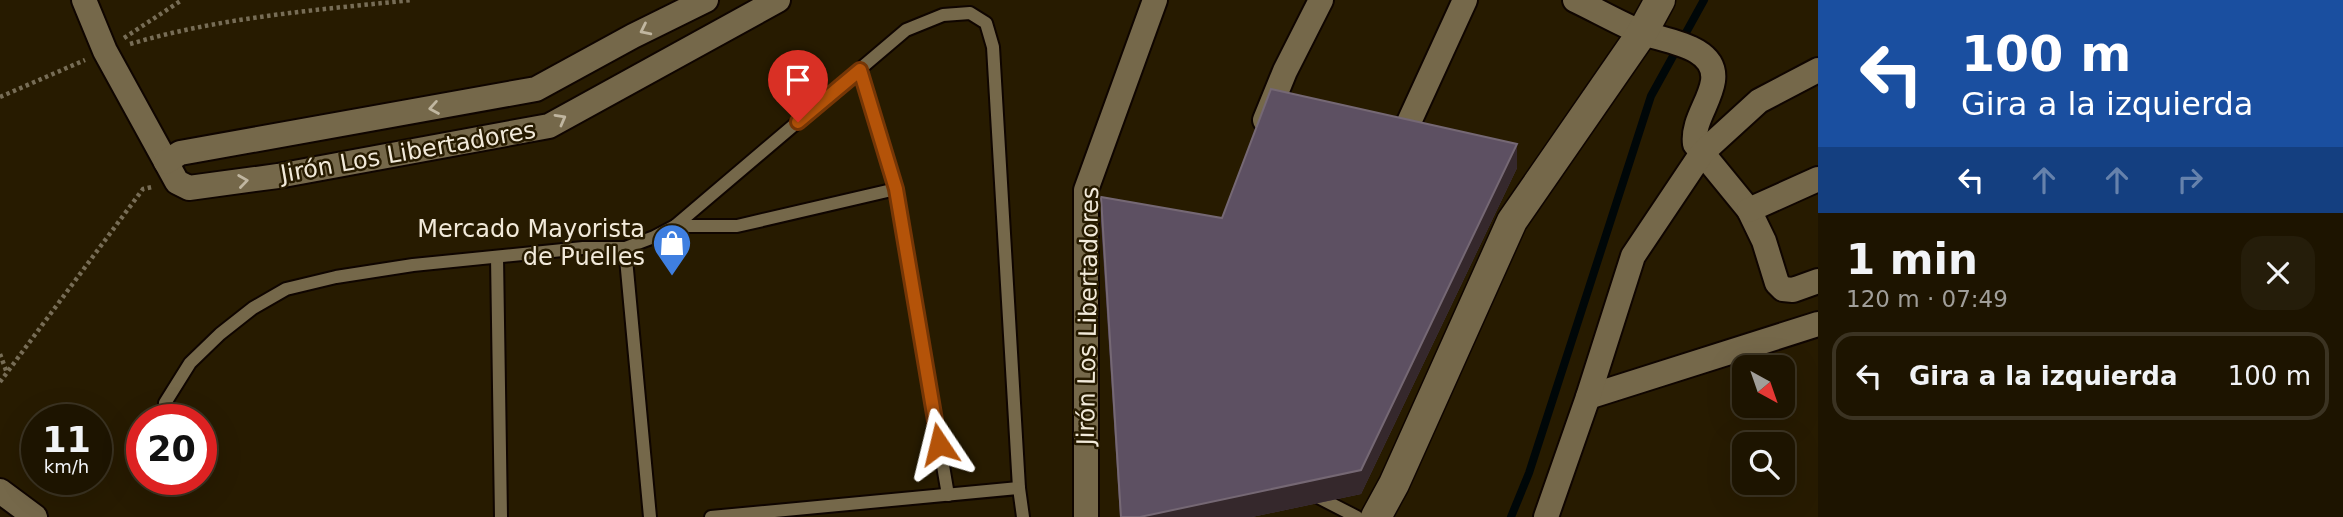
<!DOCTYPE html>
<html lang="es">
<meta charset="utf-8">
<style>
:root{--surface:#1d1400;--page:#251d0a;--text:#f1f3f6;--muted:#a09e99;--line:#3b3322}
body{margin:0;font-family:"DejaVu Sans",sans-serif;background:var(--page);color:var(--text);height:100vh;display:flex;flex-direction:column;font-size:26px;white-space:nowrap}
*{box-sizing:border-box;margin:0}
p{font-size:23px;color:var(--muted)}
.icon{flex:none;width:38px;height:38px;fill:none;stroke:currentColor;stroke-width:2;stroke-linecap:round;stroke-linejoin:round}
.map{position:relative;flex:1;overflow:hidden}
.sheet{display:flex;flex-direction:column;background:var(--surface);width:525px}
.sheet>*{flex:none}
.hud{background:#1a4fa0;color:#fff;overflow:hidden}
.needle{width:46px;rotate:140deg}
.buttons{position:absolute;left:1732px;top:355px;display:grid;gap:14px}
.buttons a{display:grid;place-items:center;width:63px;height:63px;border-radius:14px;background:var(--surface);box-shadow:0 7px 28px #0002,0 0 0 2px var(--line);font-size:35px}
.speed{position:absolute;left:21px;top:404px;display:flex;gap:14px;font-size:35px;font-weight:700;text-align:center}
.speed>*{display:grid;place-content:center;width:91px;height:91px;border-radius:50%;background:var(--surface);box-shadow:0 7px 28px #0002,0 0 0 2px var(--line);line-height:1}
.speed small{font-size:18px;font-weight:400}
.speed .limit{border:10px solid #d22;background:#fff;color:#111}
.pin{position:absolute;display:grid;place-items:center;width:60px;height:60px;color:#fff;margin:-72px -30px;border-radius:50% 50% 50% 0;rotate:-45deg;box-shadow:0 0 7px #0007}
.pin .icon{rotate:45deg}
.me{position:absolute;width:77px;margin:-38px;rotate:350deg;stroke-linejoin:round;filter:drop-shadow(0 0 5px #0008)}
.turn{display:flex;align-items:center;gap:24px;height:147px;padding:0 28px;font-size:32px}
.turn .icon{width:91px;height:91px;stroke-width:2.5}
.turn b{display:block;font-size:49px;line-height:60px}
.lanes{display:flex;align-items:center;height:66px;padding:0 28px;background:#0003;justify-content:center;gap:35px;direction:ltr}
.lanes .off{opacity:.35}
.round{display:grid;place-items:center;flex:none;width:74px;height:74px;border-radius:21px;background:var(--page)}
.head{display:flex;align-items:center;justify-content:space-between;height:119px;padding:0 28px}
h1{font-size:42px;font-weight:800;line-height:52px}
ul{padding:0;list-style:none}
li{display:flex;align-items:center;gap:21px;height:88px;margin:0 14px 10px;padding:0 14px;border:4px solid var(--line);border-radius:21px}
li div{flex:1}
li b{display:block;font-size:26px}
li em{font-style:normal}
main{display:flex;flex:1;min-height:0}
.map>svg:first-child{display:block}
.lines{fill:none;stroke-linecap:round;stroke-linejoin:round}
.stream{stroke:#000708;stroke-width:8}
.service-casing{stroke:#0f0500;stroke-width:16}
.minor-casing{stroke:#0f0500;stroke-width:28}
.tertiary-casing{stroke:#0f0500;stroke-width:33}
.path{stroke:#776d56;stroke-width:4.5;stroke-dasharray:3.5 3.5;stroke-linecap:butt}
.service{stroke:#75684a;stroke-width:12}
.minor{stroke:#75684a;stroke-width:24}
.tertiary{stroke:#75684a;stroke-width:30}
.wall{fill:#4c3d53}
.shaded-wall{fill:#35282c}
.building{fill:#5d5062;stroke:#756874;stroke-width:2}
.oneway{stroke:#c0b6a0}
.route-casing{stroke:#753606;stroke-width:18}
.route{stroke:#b45309;stroke-width:12}
.labels{text-anchor:middle;stroke-width:5;stroke-linejoin:round;paint-order:stroke}
.street-label{font-size:24px;fill:#f2eada;stroke:#271b00}
.poi-label{font-size:24px;fill:#f2eada;stroke:#271b00;text-anchor:end}
</style>
<main>
<div class="map">
<svg width="1818" height="517" viewBox="0 0 1818 517">
<rect width="100%" height="100%" fill="#271b00"/>
<g class="lines">
<path class="stream" d="M1511,517L1529,473L1651,96L1704,0"/>
<g class="service-casing">
<g id="service">
<path d="M860,70L896,189L948,495"/>
<path d="M675,226H737L896,189"/>
<path d="M625,248L650,517"/>
<path d="M497,257L501,517"/>
<path d="M165,420V403L190,363L220,334L253,308L286,289L336,277L413,265L583,248H625L654,237L675,226L906,30L943,15L970,13L986,23L993,47L1019,488L1023,517"/>
<path d="M173,480L174,482"/>
<path d="M1314,495L1357,517"/>
<path d="M711,517L1019,488"/>
</g>
</g>
<g class="minor-casing">
<g id="minor">
<path d="M84,0L105,51L177,182L189,188L278,176L549,126L778,0"/>
<path d="M1575,0C1596,10 1617,22 1638,31C1660,41 1718,44 1713,81C1710,102 1692,122 1695,144L1749,210L1764,241L1777,283L1783,289L1793,290L1818,281"/>
<path d="M1265,120L1285,71L1321,0"/>
<path d="M1404,133L1465,0"/>
<path d="M166,162L180,153L536,89L633,36L706,0"/>
<path d="M1749,210L1818,179"/>
<path d="M1588,397L1818,324"/>
<path d="M0,491L35,517"/>
<path d="M1086,517V190L1155,0"/>
<path d="M1546,517L1588,397L1633,256L1702,153L1759,101L1818,70"/>
</g>
</g>
<g class="tertiary-casing">
<path id="tertiary" d="M1376,517L1394,484L1512,221L1642,33L1660,0"/>
</g>
<g class="path">
<path d="M124,38L182,0"/>
<path d="M130,44C221,17 317,10 412,0"/>
<path d="M0,97L85,60"/>
<path d="M0,354L7,373"/>
<path d="M0,382L143,189L152,187"/>
</g>
<use href="#service" class="service"/>
<use href="#minor" class="minor"/>
<use href="#tertiary" class="tertiary"/>
</g>
<path class="wall" d="M1517,168L1361,494L1252,517H1120L1101,221V197L1222,218Z"/>
<path class="shaded-wall" d="M1517,144V168L1361,494L1252,517H1140Z"/>
<path class="building" d="M1271,89L1517,144L1361,470L1140,517H1121L1101,197L1222,218Z"/>
<defs><path id="oneway-chevron" d="M-2-3.5L2.5 0L-2 3.5" fill="none" stroke-width="1.6" stroke-linecap="round" stroke-linejoin="round" transform="scale(1.75)"/></defs>
<g class="oneway">
<use href="#oneway-chevron" transform="translate(645 30) rotate(154)"/>
<use href="#oneway-chevron" transform="translate(434 108) rotate(170)"/>
<use href="#oneway-chevron" transform="translate(561 119) rotate(-29)"/>
<use href="#oneway-chevron" transform="translate(243 181) rotate(-8)"/>
</g>
<g class="lines">
<g class="route-casing">
<path id="route" d="M798,122L860,70L896,189L939,444"/>
</g>
<use href="#route" class="route"/>
</g>
<defs>
<g id="shop-pin" transform="scale(2.0125)"><path d="M0 17L-7.5 6A9.5 9.5 0 1 1 7.5 6Z" fill="#3f7fe0" stroke="#271b00"/><path d="M-5-2.5h2.3a2.7 3.5 0 0 1 5.4 0H5L5.5 6h-11ZM-1.5-2.5h3a1.5 2.3 0 0 0-3 0Z" fill="#fff"/></g>
</defs>
<g fill-rule="evenodd">
<use href="#shop-pin" x="672" y="243"/>
</g>
<g class="labels">
<g class="street-label">
<text transform="translate(408 152) rotate(-10)" y="8">Jirón Los Libertadores</text>
<text transform="translate(1088 316) rotate(-89)" y="8">Jirón Los Libertadores</text>
</g>
<g class="poi-label">
<text x="645" y="237">Mercado Mayorista<tspan x="645" dy="28">de Puelles</tspan></text>
</g>
</g>
</svg>
<div class="buttons">
<a><svg class="needle" viewBox="-14 -14 28 28"><path d="M0-13l5 13h-10z" fill="#e53935"/><path d="M0 13l5-13h-10z" fill="#a09e99"/></svg></a>
<a><svg class="icon" aria-label="search" viewBox="0 0 24 24"><circle cx="10" cy="10" r="6"/><path d="M15 15l6 6"/></svg></a>
</div>
<div class="speed"><div>11<small>km/h</small></div><div class="limit">20</div></div>
<div class="pin" style="left:798px;top:122px;background:#d93025"><svg class="icon" aria-label="arrive" viewBox="0 0 24 24"><path d="M6 21V4h12l-3 4 3 4H6"/></svg></div>
<svg class="me" style="left:939px;top:444px" viewBox="-20 -20 40 40"><path d="M0-17L14 15 0 8-14 15z" fill="#b45309" stroke="#fff" stroke-width="4"/></svg>
</div>
<section class="sheet">
<div class="hud">
<div class="turn"><svg class="icon" aria-label="left" viewBox="0 0 24 24"><path d="M17 20v-9H6M10 6l-5 5 5 5"/></svg><div><b>100 m</b>Gira a la izquierda</div></div>
<div class="lanes"><svg class="icon" aria-label="left" viewBox="0 0 24 24"><path d="M17 20v-9H6M10 6l-5 5 5 5"/></svg><svg class="icon off" aria-label="ahead" viewBox="0 0 24 24"><path d="M12 20V5M6 11l6-6 6 6"/></svg><svg class="icon off" aria-label="ahead" viewBox="0 0 24 24"><path d="M12 20V5M6 11l6-6 6 6"/></svg><svg class="icon off" aria-label="right" viewBox="0 0 24 24"><path d="M7 20v-9h11M14 6l5 5-5 5"/></svg></div>
</div>
<div class="head"><div><h1>1 min</h1><p>120 m · 07:49</p></div><a class="round"><svg class="icon" aria-label="close" viewBox="0 0 24 24"><path d="M6 6l12 12M18 6L6 18"/></svg></a></div>
<ul>
<li><svg class="icon" aria-label="left" viewBox="0 0 24 24"><path d="M17 20v-9H6M10 6l-5 5 5 5"/></svg><div><b>Gira a la izquierda</b></div><em>100 m</em></li>
</ul>
</section>
</main>
